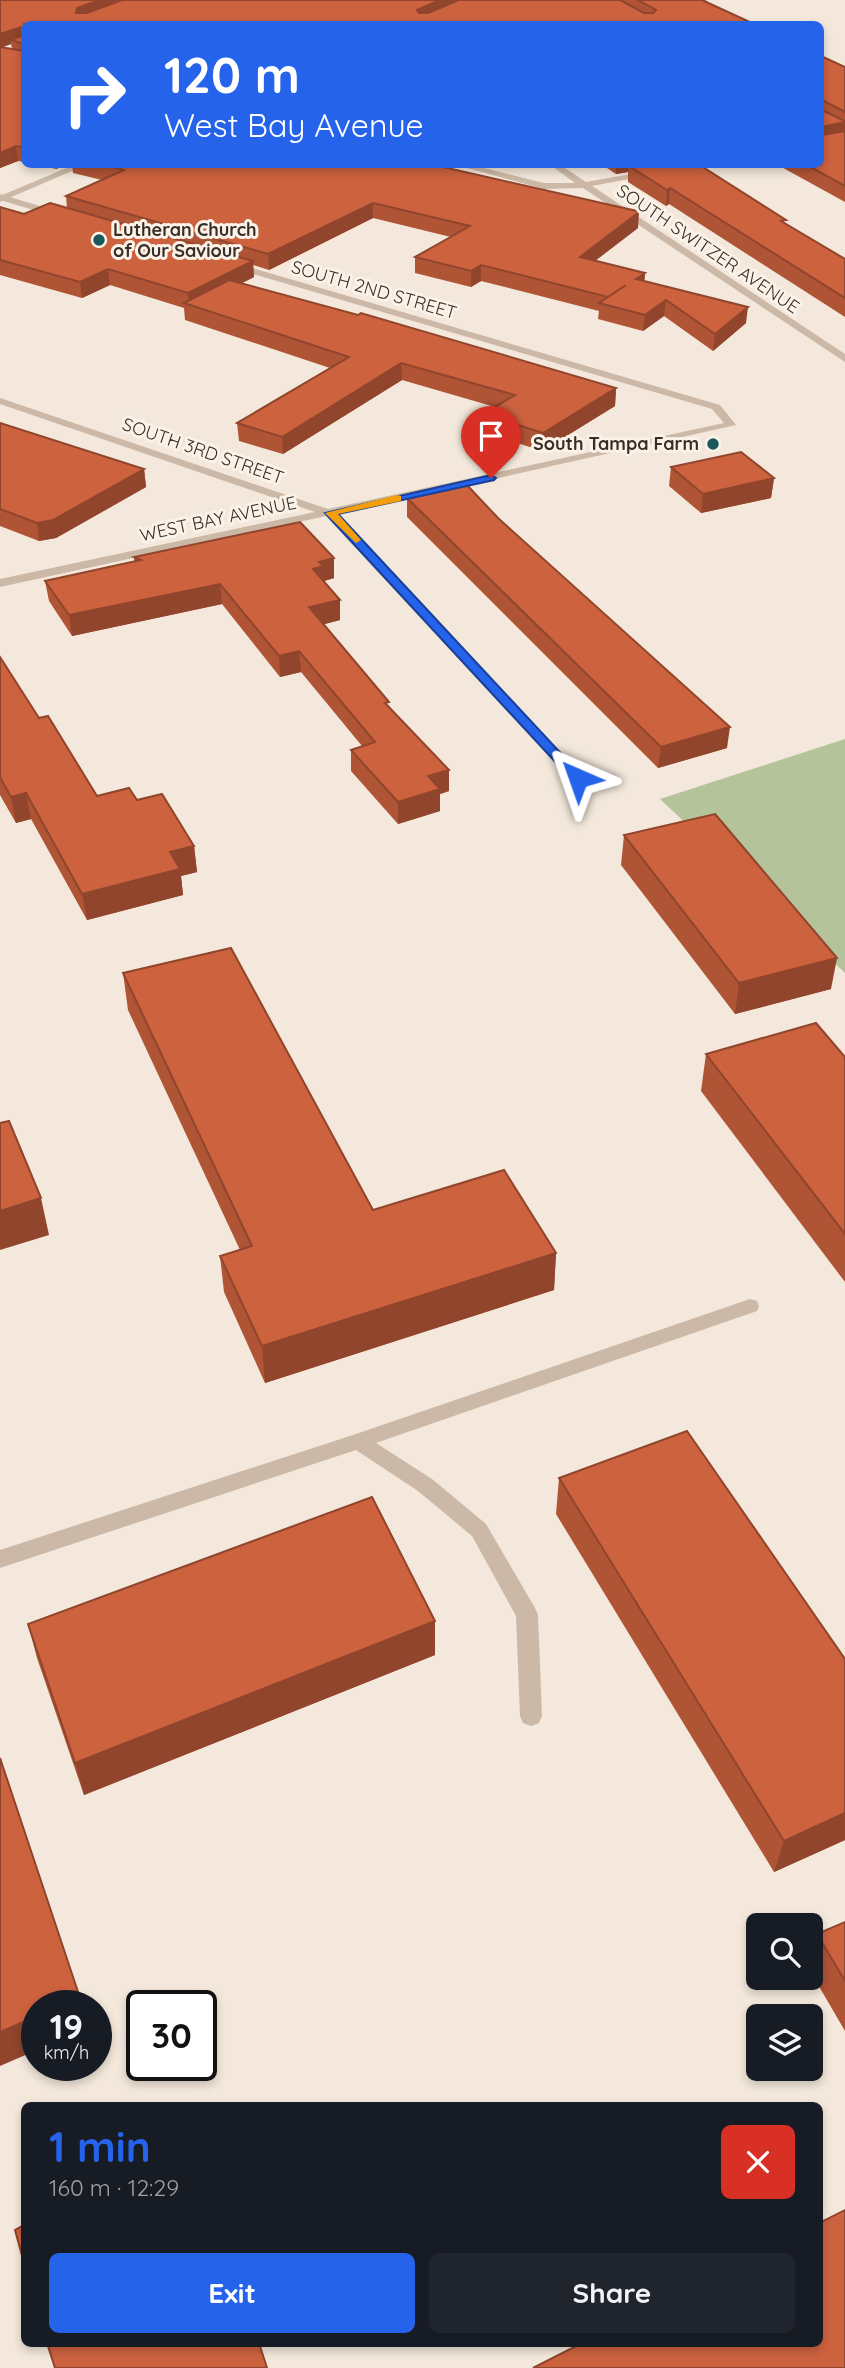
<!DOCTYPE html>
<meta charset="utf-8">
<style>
:root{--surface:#171b24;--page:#20242c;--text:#f1f3f6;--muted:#9ea1a6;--accent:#2563eb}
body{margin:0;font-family:Quicksand,sans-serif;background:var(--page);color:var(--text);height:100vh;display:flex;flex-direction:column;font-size:26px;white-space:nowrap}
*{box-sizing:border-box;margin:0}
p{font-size:23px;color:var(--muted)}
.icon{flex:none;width:38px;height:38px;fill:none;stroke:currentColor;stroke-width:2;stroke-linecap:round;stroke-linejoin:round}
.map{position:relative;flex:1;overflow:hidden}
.panel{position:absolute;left:21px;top:2102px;width:802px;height:245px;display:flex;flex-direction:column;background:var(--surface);border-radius:10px;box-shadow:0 4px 10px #0003}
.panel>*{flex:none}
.hud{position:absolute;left:21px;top:21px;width:803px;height:147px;border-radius:10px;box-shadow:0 4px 10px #0003;background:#2563eb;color:#fff;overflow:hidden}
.controls{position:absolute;left:746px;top:1913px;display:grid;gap:14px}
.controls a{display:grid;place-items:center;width:77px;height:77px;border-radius:10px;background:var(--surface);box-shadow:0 4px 10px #0003;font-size:35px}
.speed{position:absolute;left:21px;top:1990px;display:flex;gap:14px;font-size:35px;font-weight:700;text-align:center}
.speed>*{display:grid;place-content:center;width:91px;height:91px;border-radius:50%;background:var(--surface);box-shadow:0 4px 10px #0003;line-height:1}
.speed small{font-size:18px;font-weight:400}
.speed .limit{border:4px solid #111;border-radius:10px;background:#fff;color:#111}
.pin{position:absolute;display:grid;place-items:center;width:60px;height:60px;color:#fff;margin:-72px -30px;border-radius:50% 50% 50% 0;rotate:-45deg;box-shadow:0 0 7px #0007}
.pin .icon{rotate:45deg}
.me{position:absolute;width:77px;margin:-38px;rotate:317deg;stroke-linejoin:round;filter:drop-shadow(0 0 5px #0008)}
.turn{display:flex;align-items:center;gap:24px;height:147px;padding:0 28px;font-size:32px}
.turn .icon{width:91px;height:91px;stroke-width:2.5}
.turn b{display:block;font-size:49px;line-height:60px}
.round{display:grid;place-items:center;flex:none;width:74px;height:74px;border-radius:10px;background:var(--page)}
.overview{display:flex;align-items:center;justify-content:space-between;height:119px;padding:0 28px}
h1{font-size:42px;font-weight:800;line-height:52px;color:var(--accent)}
.cta{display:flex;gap:14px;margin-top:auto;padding:14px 28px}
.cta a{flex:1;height:80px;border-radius:10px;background:var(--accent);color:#fff;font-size:28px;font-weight:800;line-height:80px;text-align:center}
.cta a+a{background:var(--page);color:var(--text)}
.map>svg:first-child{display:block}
.green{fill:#b5c39a}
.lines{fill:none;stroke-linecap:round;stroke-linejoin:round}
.minor{fill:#ccb8a6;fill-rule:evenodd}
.tertiary{fill:#ccb8a6;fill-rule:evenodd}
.wall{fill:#b05436;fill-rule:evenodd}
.shaded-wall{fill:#90452c}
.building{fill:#cd623f;stroke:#90452c;stroke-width:2}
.route{fill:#2563eb;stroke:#184099;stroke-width:2}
.slow{fill:#f59e0b}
.poi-dot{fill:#1a585c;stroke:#fbf2e8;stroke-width:2.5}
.labels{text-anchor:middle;stroke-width:6;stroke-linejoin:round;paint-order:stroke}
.far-poi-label{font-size:18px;font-weight:bold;fill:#382d28;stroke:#fbf2e8;text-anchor:start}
.far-street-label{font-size:18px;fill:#382d28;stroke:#fbf2e8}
</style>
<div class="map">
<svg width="845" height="2368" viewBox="0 0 845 2368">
<rect width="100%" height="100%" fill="#f3e8db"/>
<path class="green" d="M845,739V973L660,799Z"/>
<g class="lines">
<g class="minor">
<path d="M452,164H468L544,183H575L549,164H559L586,182L687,164H708L592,186L845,354V362L583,188L544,189Z"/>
<path d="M0,194L63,213L64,215L60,218L0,200Z"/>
<path d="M232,262L720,405L736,425L337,514L582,775V781H572L326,516L0,587V579L315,512L0,404V398L328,509L724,423L712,409L229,267L227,265Z"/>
<path d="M750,1299L757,1301L759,1306L757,1311L376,1443L432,1479L486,1524L535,1608L538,1615L542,1716L539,1723L531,1726L523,1723L520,1716L516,1616L472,1536L418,1491L356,1450L0,1568V1550L356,1434Z"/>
</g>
<path class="tertiary" d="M76,164H88L0,202V196Z"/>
</g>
<g class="wall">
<path d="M0,0H708L703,1L754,24H24V162L18,161L0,168ZM11,44L12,49L3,47Z"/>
<path d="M821,56L845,67V202L776,164H821Z"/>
<path d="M35,164H68L56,169Z"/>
<path d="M72,164H430L638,228L595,261L645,273L644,281L746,323L713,351L664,316L643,331L598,319L599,311L481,281L471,287L415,273V257L451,237L373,218L269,270L253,265L254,277L242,283L616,388L615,406L542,451L483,432V414L495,407L402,380L283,454L239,441L237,423L330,368L185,320L184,308L110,285L82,298L0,275V207L24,214L67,208L66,196L102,180L73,173Z"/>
<path d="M601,164H698L786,224L845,259V317L669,204L666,206L628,182V172L616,174Z"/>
<path d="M0,423L144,469L146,487L56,538L39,541L0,526Z"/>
<path d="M671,467L774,478L771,498L701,513L669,486Z"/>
<path d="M407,498L727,748L658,768L407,517Z"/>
<path d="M134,557L334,558V578L324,581L340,620L324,624L389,707L449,770V791L440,794V811L398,824L351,771V750L362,746L301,672L280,677L222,604L72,636L49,601L45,581L134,561Z"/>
<path d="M0,657L39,718L97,796L137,800L194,846L197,872L181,876L183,895L87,920L31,819L16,823L0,795Z"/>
<path d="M624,835L831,989L735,1014L621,865Z"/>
<path d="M123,973L373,1210L556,1253L554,1290L265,1383L224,1292L220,1256L240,1250L128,1010Z"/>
<path d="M706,1054L845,1057V1282L701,1091Z"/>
<path d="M559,1478L845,1659V1840L774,1872L556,1514Z"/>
<path d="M435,1621V1655L84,1795L37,1658L28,1624Z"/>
<path d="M845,1922V2031L810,1971V1953L817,1934Z"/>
</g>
<g class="shaded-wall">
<path d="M100,0H138L78,22L76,13L77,8Z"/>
<path d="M440,0H471L417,23V10Z"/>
<path d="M21,27L23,41L11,40V44L0,48V34Z"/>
<path d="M845,122V133L821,141V127Z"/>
<path d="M16,146L18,161L0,168V153Z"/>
<path d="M56,164H68L56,169Z"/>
<path d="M616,164H669L629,166L628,172L616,174Z"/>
<path d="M670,188L669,204L666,206L667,190Z"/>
<path d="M373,203V218L269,270L268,254Z"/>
<path d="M639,212L638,228L579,273L580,257Z"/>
<path d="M253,261L254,277L194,307L189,305L188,293Z"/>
<path d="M481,265V281L471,287V271Z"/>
<path d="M108,269L110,285L82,298L80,282Z"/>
<path d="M645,273L644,289L636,279Z"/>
<path d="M666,300L664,316L643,331L645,315Z"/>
<path d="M748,307L746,323L713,351L715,334Z"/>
<path d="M401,363L402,380L283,454L282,437Z"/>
<path d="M616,388L615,406L542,451L543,433Z"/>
<path d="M144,469L146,487L56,538L39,541L37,523Z"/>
<path d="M774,478L771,498L701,513L703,494Z"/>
<path d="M334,558V578L324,581L313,569L319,562Z"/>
<path d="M220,584L222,604L72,636L69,615Z"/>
<path d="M340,600V620L310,628L309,607Z"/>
<path d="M299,651L301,672L280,677L279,656Z"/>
<path d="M730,727L727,748L658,768L661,747Z"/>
<path d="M449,770V791L440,794V811L398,824V802L428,776Z"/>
<path d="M26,793L31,819L16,823L11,797Z"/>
<path d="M194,846L197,872L181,876L183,895L87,920L82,894L170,852Z"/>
<path d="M837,958L831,989L735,1014L739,983Z"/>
<path d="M41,1198L49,1235L0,1250V1211Z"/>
<path d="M556,1253L554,1290L265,1383L262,1346Z"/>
<path d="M435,1621V1655L84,1795L75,1763Z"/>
<path d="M0,1758L83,2006H62Z"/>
<path d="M845,1813V1840L774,1872L784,1841Z"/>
<path d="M37,2016V2050L0,2066V2032Z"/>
</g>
<g class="building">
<path d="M0,0H100L77,8L76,13H87L122,0H440L417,10L419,13H428L459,0H620L644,13H653L656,10L638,0H702L754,24H24V29L21,27L0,34Z"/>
<path d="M24,33V148L16,146L0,153V47L24,51V44L11,40L24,35Z"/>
<path d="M821,56L845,67V112L822,100V110L845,121V122L821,127V129Z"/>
<path d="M845,131V186L805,164H821V133L823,135Z"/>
<path d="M100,164H430L637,211L639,212L580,257L645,273L636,279L748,307L715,334L666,300L645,315L599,303L626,285L608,297L481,265L471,271L415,257L470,226L373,203L268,254L66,196L124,170Z"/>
<path d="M637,164H698L786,220L781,221L845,259V298L670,188L667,190L629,166Z"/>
<path d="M50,203L253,261L188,293L108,269L80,282L0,260V207L24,214Z"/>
<path d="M229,280L358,315L361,313L616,388L543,433L483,414L515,395L401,363L282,437L237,423L349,357L184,303Z"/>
<path d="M0,423L144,469L53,520L37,523L0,509Z"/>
<path d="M741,452L774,478L703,494L671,467Z"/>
<path d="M466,484L498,518L730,727L661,747L407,498Z"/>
<path d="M300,522L334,558L319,562L323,566L313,569L340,600L309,607L389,702L385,703L449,770L428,776L440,789L398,802L351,750L375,742L299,651L279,656L220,584L69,615L45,581L141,560L134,557Z"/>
<path d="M0,657L39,718L48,716L97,796L129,788L137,800L162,794L194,846L170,852L180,869L82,894L26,793L11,797L0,777Z"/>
<path d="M715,814L837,958L739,983L624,835Z"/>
<path d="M231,948L373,1210L504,1170L556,1253L262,1346L220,1256L252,1246L123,973Z"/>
<path d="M816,1023L845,1057V1234L706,1054Z"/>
<path d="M9,1121L41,1198L0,1211V1123Z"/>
<path d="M687,1431L845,1659V1813L784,1841L559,1478Z"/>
<path d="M372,1497L435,1621L75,1763L28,1624Z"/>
<path d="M0,1758L80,1998L62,2006H37V2016L0,2032Z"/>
<path d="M845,1922V1981L817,1934Z"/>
<path d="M845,2210V2368H533L582,2343H819V2223Z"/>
<path d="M24,2225V2263L15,2230Z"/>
<path d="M47,2343H259L267,2368H55Z"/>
</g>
<path class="route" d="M491,475L496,478L494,480L338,514L582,776V781H573L325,513Z"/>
<path class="slow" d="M397,495L401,496V501L338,514L361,540L356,543L325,513Z"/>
<g class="poi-dot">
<circle cx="99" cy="240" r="7"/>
<circle cx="713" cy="444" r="7"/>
</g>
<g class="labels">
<g class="far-poi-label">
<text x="113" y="236">Lutheran Church<tspan x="113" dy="21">of Our Saviour</tspan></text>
<text x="699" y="450" text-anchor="end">South Tampa Farm</text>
</g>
<g class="far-street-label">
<text transform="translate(708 249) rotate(34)" y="6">SOUTH SWITZER AVENUE</text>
<text transform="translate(374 290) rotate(16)" y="6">SOUTH 2ND STREET</text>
<text transform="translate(203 451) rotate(19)" y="6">SOUTH 3RD STREET</text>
<text transform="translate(218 519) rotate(-12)" y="6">WEST BAY AVENUE</text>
</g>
</g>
</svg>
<div class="controls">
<a><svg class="icon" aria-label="search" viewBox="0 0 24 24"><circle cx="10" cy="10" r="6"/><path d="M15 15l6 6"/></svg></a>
<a><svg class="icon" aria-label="layers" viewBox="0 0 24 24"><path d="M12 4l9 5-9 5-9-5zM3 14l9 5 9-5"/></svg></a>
</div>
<div class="speed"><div>19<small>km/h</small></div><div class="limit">30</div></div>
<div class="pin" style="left:491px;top:478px;background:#d93025"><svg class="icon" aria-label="arrive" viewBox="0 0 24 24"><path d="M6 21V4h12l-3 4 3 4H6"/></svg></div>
<svg class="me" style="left:578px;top:778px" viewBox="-20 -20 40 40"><path d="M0-17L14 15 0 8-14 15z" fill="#2563eb" stroke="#fff" stroke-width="4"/></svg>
<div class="hud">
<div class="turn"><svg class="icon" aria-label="right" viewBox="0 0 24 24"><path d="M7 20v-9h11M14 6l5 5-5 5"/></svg><div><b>120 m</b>West Bay Avenue</div></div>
</div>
<section class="panel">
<div class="overview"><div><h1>1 min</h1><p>160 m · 12:29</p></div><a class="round" style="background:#d93025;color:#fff"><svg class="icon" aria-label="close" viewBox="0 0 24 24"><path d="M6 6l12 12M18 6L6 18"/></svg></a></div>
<div class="cta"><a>Exit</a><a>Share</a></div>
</section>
</div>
